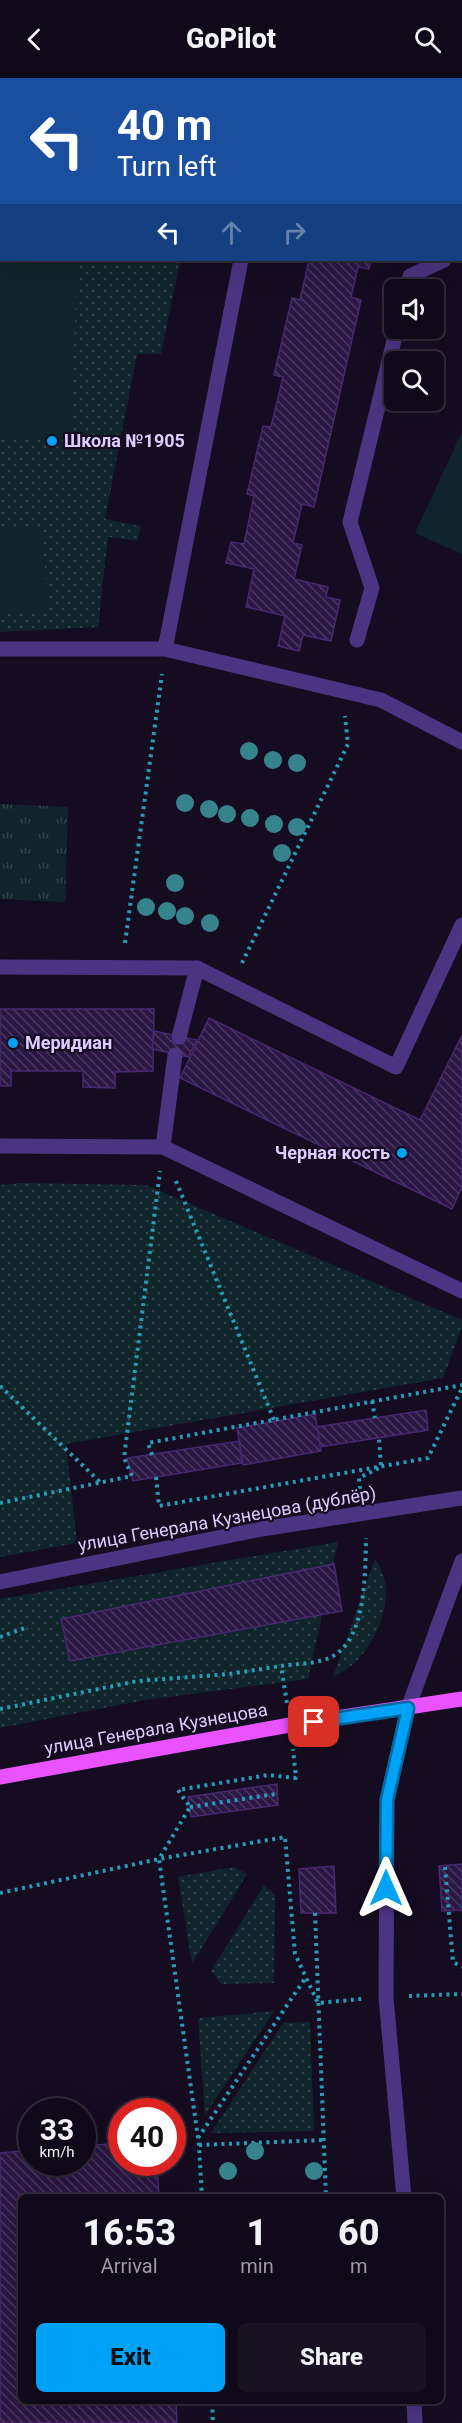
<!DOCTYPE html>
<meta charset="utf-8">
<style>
:root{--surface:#100919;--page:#191222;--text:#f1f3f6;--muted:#9c9aa2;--line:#302a38;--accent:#00a2f7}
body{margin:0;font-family:Roboto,sans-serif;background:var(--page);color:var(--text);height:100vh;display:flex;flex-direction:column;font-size:22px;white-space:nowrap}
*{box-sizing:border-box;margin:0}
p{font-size:20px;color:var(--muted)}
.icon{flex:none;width:33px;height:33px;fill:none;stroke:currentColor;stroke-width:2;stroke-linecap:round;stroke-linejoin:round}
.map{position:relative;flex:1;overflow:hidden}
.drawer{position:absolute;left:18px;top:2116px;width:426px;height:210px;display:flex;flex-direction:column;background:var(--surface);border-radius:9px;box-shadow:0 6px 24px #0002,0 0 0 2px var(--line)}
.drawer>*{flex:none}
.hud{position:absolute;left:0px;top:0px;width:462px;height:183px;box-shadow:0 6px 24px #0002,0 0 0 2px var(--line);background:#1a4fa0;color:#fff;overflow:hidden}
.controls{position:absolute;left:384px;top:201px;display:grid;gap:12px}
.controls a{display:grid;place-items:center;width:60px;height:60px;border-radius:9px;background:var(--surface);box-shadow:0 6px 24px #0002,0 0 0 2px var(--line);font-size:30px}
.speed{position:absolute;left:18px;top:2020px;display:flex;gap:12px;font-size:30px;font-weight:700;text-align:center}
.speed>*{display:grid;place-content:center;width:78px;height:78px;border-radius:50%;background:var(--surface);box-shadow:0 6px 24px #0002,0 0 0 2px var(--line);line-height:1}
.speed small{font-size:15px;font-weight:400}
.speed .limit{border:9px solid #d22;background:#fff;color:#111}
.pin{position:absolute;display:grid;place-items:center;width:51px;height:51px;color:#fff;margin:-26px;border-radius:12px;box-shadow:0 3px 9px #0006}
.me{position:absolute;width:66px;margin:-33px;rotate:0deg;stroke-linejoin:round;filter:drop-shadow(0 0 4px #0008)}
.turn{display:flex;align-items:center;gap:21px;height:126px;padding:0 18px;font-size:27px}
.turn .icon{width:78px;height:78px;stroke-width:2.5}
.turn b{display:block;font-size:42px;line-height:51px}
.lanes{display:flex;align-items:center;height:57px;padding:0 18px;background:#0003;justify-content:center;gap:30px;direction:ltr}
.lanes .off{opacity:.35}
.eta{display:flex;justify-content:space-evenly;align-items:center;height:102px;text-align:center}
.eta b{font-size:36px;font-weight:800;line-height:42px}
.button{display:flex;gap:12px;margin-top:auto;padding:12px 18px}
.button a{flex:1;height:69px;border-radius:9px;background:var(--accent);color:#111;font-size:24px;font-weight:800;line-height:69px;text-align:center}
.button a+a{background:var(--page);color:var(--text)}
header{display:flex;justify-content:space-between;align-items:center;height:78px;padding:0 18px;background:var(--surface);font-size:27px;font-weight:800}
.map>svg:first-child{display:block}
.grass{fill:url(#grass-dots)}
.park{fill:url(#park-tufts)}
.pitch{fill:#0f252b}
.building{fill:url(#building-back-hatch);stroke:#482870;stroke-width:1.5}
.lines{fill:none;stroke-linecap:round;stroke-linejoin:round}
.path{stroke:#289cb6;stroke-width:4;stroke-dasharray:3 4.5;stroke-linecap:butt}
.minor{stroke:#4b3582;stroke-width:15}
.major{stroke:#e953ff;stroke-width:15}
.tree{fill:#37838c}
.route-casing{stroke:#0069a1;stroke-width:15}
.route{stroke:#00a2f7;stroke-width:10}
.poi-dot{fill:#00a2f7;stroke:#150c21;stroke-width:2}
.labels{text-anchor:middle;stroke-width:4.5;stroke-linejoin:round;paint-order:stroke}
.poi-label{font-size:18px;font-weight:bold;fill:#deccff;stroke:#150c21;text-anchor:start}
.street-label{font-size:18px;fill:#deccff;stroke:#150c21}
</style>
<header><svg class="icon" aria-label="back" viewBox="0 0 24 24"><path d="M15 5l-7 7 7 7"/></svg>GoPilot<svg class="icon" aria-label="search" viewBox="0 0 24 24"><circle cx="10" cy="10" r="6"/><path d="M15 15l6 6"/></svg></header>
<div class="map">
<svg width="462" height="2345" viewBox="0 0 462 2345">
<defs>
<pattern id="grass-dots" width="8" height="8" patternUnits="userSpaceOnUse" patternTransform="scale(1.5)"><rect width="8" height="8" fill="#0f252b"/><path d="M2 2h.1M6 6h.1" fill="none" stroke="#32434b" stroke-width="1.8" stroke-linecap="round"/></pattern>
<pattern id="park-tufts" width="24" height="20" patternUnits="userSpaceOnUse" patternTransform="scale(1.5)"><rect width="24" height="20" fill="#0f252b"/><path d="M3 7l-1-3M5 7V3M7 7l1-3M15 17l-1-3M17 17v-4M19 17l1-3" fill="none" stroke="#32434b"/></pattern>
<pattern id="building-back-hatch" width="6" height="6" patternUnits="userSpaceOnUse" patternTransform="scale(1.5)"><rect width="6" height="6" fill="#2b1743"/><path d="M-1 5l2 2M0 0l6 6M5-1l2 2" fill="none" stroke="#49385f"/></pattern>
</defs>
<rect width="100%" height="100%" fill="#150c21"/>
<g class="grass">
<path d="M0,0H256L2,2V182H180L161,276H137L105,441L141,448L137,463L108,459L98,549L0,554Z"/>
<path d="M21,1105L146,1107L462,1242V1249L443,1300L66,1366L77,1465L0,1479V1107Z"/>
<path d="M338,1464L308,1601L145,1622L0,1650V1521Z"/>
<path d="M375,1481C398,1511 381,1556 357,1583C351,1589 341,1594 333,1599Z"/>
<path d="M234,1789L247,1796L192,1886L178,1799Z"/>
<path d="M264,1807L275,1817L274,1905L221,1906L211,1893Z"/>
<path d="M274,1933L205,2037L198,1940Z"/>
<path d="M310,1944L314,2053L211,2055L283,1945Z"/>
</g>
<path class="park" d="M0,726L68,729L65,824L0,821Z"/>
<g class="pitch">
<path d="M0,54L2,182H77L71,361L0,359Z"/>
<path d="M462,354V476L415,455Z"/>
<path d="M42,449L48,533L0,536V452Z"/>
</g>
<g class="building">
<path d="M309,182H371L369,191L358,189L351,219L361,222L314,429L302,426L293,465L302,467L294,501L328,509L326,519L340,522L331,563L303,557L299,573L278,568L285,538L246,529L254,491L226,485L231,464L244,466L254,418L247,416L263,348L271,349L283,299L274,297L292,220L300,222Z"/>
<path d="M0,931H154L153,993L115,994V1010L83,1009V993H11V1008H0Z"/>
<path d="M209,940L420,1042L462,957V1109L452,1131L180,1000Z"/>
<path d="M154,953L197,962L188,979L152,971Z"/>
<path d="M426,1332L428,1352L320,1369L317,1349Z"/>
<path d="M315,1336L321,1373L243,1387L237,1350Z"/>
<path d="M239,1363L242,1385L133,1403L127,1380Z"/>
<path d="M334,1486L342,1533L70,1583L61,1541Z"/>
<path d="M277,1706L278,1727L191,1739L188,1719Z"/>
<path d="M462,1786V1832L442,1833L439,1788Z"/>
<path d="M334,1788L336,1835H301L299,1791Z"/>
<path d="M122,2065V2085H157L159,2120H21V2324H176L177,2345H0V2075L32,2072V2085H82V2068Z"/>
</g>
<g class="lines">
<g class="path">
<path d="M244,0L245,2"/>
<path d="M125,865L162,596"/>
<path d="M242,885L348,666L345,638"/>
<path d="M176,1103L274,1342"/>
<path d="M0,1308L100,1404"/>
<path d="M372,1323L375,1340"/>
<path d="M152,1377L148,1365L462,1307"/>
<path d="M156,1399L159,1428L428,1380L462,1310"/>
<path d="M360,1411L359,1400L381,1389L379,1360"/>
<path d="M0,1425L132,1398L124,1380L160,1093"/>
<path d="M0,1559L28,1549"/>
<path d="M287,1625L281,1588C295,1586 310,1586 323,1582C367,1571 365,1497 366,1460"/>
<path d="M0,1631L138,1603L229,1596L281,1588"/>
<path d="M190,1729L276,1716"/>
<path d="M445,1789L453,1884L462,1889"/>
<path d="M0,1815L159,1781L285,1759L295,1876L318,1925L362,1921"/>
<path d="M315,1835L326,2120"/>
<path d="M409,1918L462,1916"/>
<path d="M198,2060L306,1899"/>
<path d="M199,2067L324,2062"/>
<path d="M202,2120L199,2067L159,1781L190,1729L178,1712L268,1697L296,1700L293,1671"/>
<path d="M212,2324L213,2345"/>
</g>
<g class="minor">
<path d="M369,0L373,2"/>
<path d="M277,2V0"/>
<path d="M460,32L462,33"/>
<path d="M460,150L462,143"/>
<path d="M407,212L410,198L444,182"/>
<path d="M357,562L372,510L350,444L397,250"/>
<path d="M0,571H165L381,622L462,664"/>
<path d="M165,571L241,182"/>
<path d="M0,889L197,890L396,989L462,847"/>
<path d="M179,959L197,890"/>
<path d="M0,1068L163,1069L462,1213"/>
<path d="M163,1069L175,977"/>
<path d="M0,1504L262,1451L462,1420"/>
<path d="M404,2120L386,1919L387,1722L408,1630L462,1483"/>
<path d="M414,2324L415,2345"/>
</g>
<path class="major" d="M0,1699L290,1647L462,1621"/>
</g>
<g class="tree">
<circle cx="249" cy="673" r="9"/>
<circle cx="273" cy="682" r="9"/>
<circle cx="297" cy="685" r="9"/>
<circle cx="185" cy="725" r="9"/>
<circle cx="209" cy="731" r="9"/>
<circle cx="227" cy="736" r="9"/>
<circle cx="250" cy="740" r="9"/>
<circle cx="274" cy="746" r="9"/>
<circle cx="297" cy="749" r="9"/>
<circle cx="282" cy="775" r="9"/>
<circle cx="175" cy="805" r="9"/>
<circle cx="146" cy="829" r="9"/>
<circle cx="167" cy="833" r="9"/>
<circle cx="185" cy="838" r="9"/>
<circle cx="210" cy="845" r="9"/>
<circle cx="255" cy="2073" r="9"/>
<circle cx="228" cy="2093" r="9"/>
<circle cx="314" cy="2093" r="9"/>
</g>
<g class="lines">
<g class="route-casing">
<path id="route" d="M314,1644L408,1630L387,1722L386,1810"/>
</g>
<use href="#route" class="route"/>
</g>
<g class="poi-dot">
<circle cx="52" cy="363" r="6"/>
<circle cx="13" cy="965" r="6"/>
<circle cx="402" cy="1075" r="6"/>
</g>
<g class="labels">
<g class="poi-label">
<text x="64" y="369">Школа №1905</text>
<text x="25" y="971">Меридиан</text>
<text x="390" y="1081" text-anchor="end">Черная кость</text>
</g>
<g class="street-label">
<text transform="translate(227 1441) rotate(-10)" y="6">улица Генерала Кузнецова (дублёр)</text>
<text transform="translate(156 1651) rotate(-10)" y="6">улица Генерала Кузнецова</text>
</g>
</g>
</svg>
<div class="controls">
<a><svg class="icon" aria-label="sound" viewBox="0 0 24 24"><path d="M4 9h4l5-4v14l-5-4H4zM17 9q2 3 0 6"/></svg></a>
<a><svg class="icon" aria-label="search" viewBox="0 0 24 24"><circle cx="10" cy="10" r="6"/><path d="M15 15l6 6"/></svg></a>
</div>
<div class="speed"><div>33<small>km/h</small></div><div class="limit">40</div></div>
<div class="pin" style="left:314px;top:1644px;background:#d93025"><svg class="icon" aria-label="arrive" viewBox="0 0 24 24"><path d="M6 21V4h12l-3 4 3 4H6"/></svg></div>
<svg class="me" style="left:386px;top:1810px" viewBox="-20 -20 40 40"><path d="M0-17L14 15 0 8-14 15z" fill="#00a2f7" stroke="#fff" stroke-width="4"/></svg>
<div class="hud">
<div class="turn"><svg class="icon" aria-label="left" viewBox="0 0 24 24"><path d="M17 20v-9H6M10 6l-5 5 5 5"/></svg><div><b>40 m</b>Turn left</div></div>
<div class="lanes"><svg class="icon" aria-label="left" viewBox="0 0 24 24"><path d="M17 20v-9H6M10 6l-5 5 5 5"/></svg><svg class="icon off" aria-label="ahead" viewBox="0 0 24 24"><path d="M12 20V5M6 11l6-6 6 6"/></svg><svg class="icon off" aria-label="right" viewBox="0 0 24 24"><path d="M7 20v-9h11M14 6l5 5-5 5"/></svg></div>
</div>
<section class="drawer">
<div class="eta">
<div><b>16:53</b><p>Arrival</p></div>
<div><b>1</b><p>min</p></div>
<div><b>60</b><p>m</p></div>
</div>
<div class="button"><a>Exit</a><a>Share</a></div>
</section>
</div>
